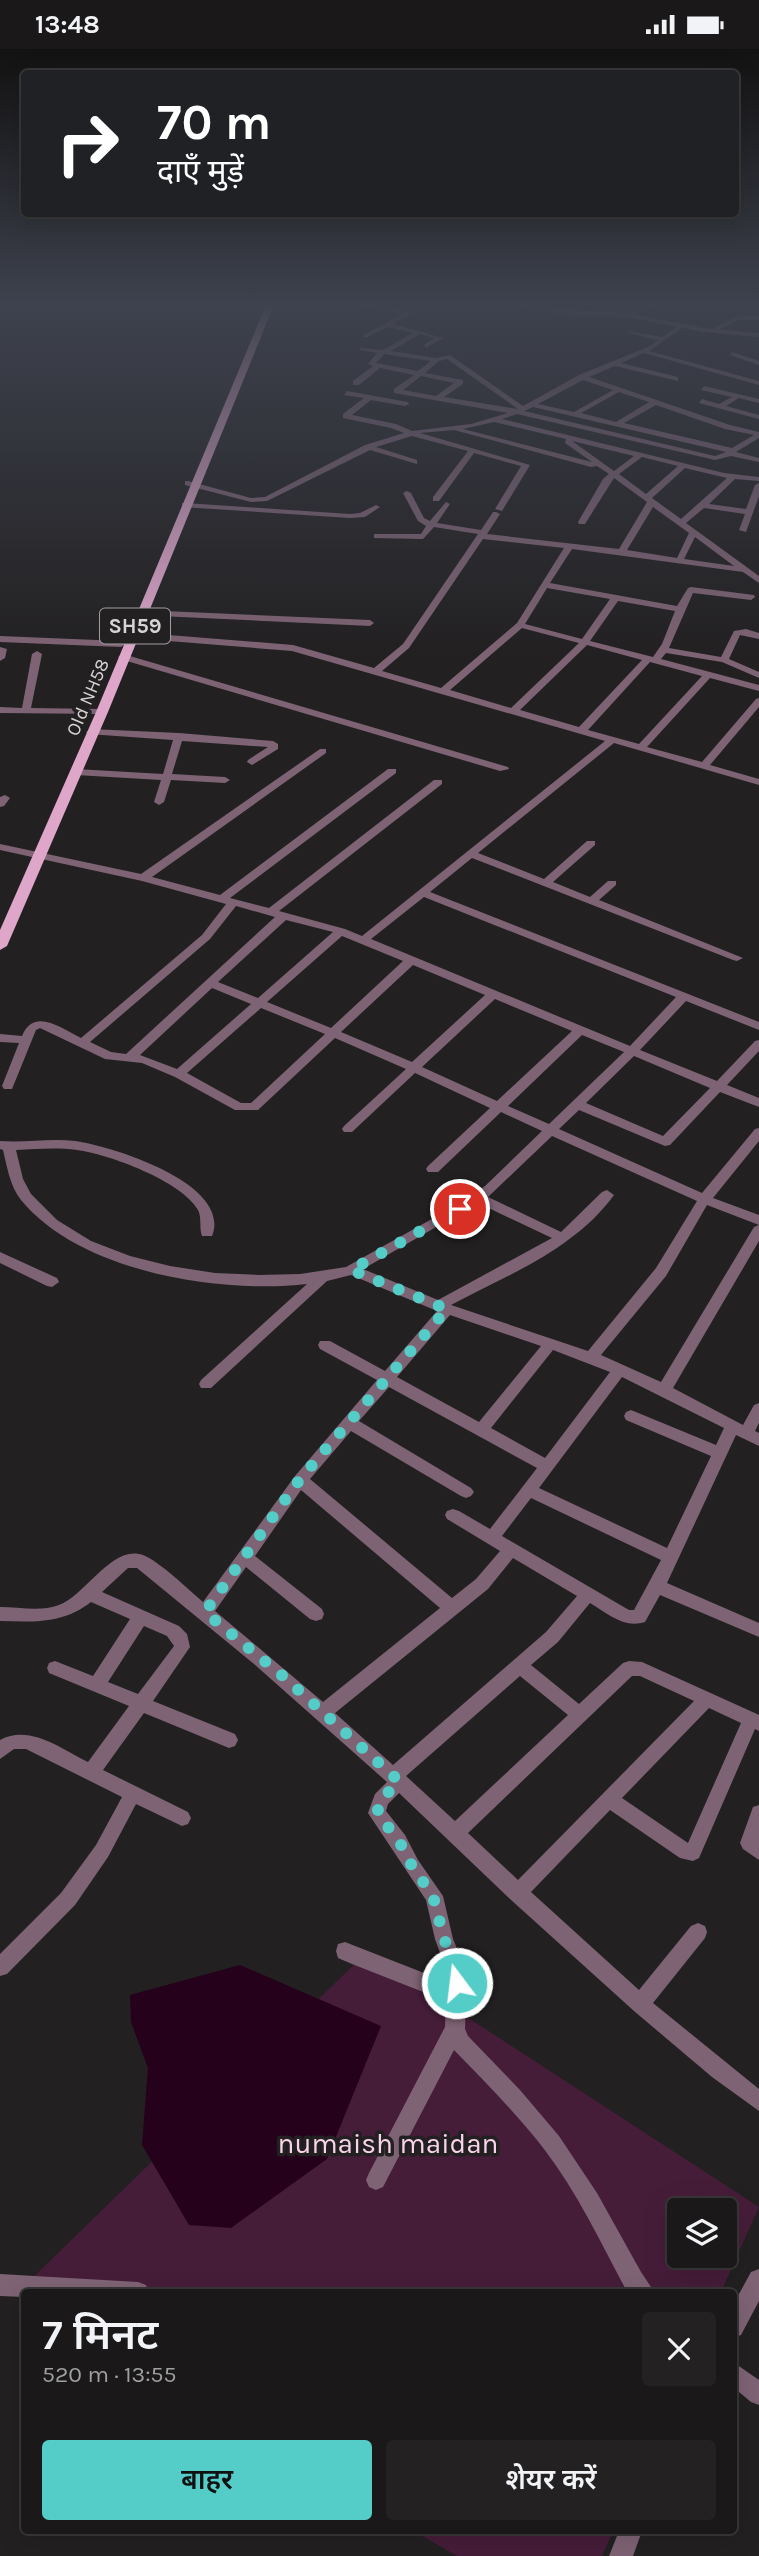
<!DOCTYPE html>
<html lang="hi">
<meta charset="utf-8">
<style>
:root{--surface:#1a1819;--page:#232122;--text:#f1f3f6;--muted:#9fa0a2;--line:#383738;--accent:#54cdc8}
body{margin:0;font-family:Karla,"Noto Sans Devanagari",sans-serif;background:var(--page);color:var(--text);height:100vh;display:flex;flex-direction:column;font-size:26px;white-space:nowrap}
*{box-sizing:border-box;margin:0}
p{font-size:23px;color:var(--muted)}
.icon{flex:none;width:38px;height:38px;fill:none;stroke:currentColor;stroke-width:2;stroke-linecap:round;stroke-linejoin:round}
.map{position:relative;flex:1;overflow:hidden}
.details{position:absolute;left:21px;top:2240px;width:716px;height:245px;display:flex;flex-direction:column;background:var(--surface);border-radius:7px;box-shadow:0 7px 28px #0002,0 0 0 2px var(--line)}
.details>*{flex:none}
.top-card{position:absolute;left:21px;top:21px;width:718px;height:147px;border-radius:7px;box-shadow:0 7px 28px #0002,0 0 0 2px var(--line);background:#202124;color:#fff;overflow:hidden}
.tools{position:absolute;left:667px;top:2149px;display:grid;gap:14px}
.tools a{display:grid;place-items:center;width:70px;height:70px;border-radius:7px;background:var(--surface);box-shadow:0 7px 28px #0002,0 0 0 2px var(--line);font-size:35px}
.pin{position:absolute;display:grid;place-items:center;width:60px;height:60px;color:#fff;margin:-30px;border:4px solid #fff;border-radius:50%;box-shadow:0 2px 7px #0007}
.me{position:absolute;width:77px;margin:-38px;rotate:345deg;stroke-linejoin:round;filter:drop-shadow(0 0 5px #0008)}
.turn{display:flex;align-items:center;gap:24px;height:147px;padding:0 21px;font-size:32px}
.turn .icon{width:91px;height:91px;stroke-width:2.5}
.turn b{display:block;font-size:49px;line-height:60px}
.round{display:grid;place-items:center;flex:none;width:74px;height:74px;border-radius:7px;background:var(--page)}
.summary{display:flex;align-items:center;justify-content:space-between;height:119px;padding:0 21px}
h1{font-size:42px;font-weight:600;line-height:52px}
.action{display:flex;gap:14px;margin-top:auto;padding:14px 21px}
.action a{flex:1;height:80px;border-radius:7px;background:var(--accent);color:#111;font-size:28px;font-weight:600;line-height:80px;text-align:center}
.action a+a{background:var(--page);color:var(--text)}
.status{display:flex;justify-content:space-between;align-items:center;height:49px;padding:0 35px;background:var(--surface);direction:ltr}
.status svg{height:19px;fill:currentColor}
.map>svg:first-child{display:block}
.green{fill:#461d39;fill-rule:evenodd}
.water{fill:#26011c}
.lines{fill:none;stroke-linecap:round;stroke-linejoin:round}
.minor{fill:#7e6374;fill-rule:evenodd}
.tertiary{fill:#7e6374;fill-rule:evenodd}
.primary{fill:#dea6c9;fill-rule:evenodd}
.route{stroke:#54cdc8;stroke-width:12;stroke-dasharray:0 21.6}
.labels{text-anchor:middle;stroke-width:7;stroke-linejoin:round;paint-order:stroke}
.far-street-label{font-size:19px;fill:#d6d4d5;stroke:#222021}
.shield{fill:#222021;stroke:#a09e9f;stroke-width:2}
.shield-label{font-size:21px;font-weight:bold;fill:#d6d4d5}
.near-park-label{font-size:28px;fill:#f8d3e9;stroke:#222021}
</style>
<div class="status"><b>13:48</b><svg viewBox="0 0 49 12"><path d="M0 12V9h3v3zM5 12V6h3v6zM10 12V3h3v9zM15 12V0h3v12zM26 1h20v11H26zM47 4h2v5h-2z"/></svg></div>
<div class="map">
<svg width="759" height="2507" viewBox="0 0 759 2507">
<rect width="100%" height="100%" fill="#222021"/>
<g class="green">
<path d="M367,1903L759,2158L721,2243L24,2244V2247L18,2243ZM679,2161H724V2207H679Z"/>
<path d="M414,2482H613L602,2507H457Z"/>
</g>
<path class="water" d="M240,1916L381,1977L327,2110L231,2179L189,2176L142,2096L148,2019L131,1973L130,1946Z"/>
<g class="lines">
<g class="minor">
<path d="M352,256H382L411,263V265L393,275L443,289L426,299L424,296L434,289L420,285L391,302L436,309L450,306L523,357L579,326L650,297L658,291L628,284V282L662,288L681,275L683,278L649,302L759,332V336L644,304L621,314L678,328V332L615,317L589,328L730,376L759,383V389L736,403L759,409V413L731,407L715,411L517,365L502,370L724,424L759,428V432L735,430L709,455L746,460L755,436L759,434V447L746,483L739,481L745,465L704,459L686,474L759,527V534L743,523L572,500L550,534L677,557L688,539L691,538L754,546L755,548L751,551L693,544L669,599L721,608L734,582L746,580L759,584V590L740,586L729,610L759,623V629L722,613L666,604L661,610L759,636V642L710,629L647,698L702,713L756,650L759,649V658L710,716L759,730V736L614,694L478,804L544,830L587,792H595V796L553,833L590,848L608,832H616V836L599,851L743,909L737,912L733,911L472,809L430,843L759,973V981L686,952L640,1001L717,1032L755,992L759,991V1002L727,1036L759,1049V1058L720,1043L670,1096L665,1097L579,1061L559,1080L702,1144L755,1080L759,1079V1092L713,1149L759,1166V1176L707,1156L666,1227L601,1306L661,1333L754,1178L759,1176V1192L673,1339L743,1376L754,1356L759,1354V1374L755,1382L759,1384V1397L736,1386L667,1534L759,1574V1588L660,1546L645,1573C624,1580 607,1564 590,1554L558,1593L531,1616L579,1655L623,1614L629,1612L642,1613L757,1665L759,1666V1682L755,1680L699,1809L693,1812L680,1809L610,1761L531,1843L639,1941L691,1877L698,1874L705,1877L707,1883L705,1889L653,1954L759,2040V2062L712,2028L634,1962L510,1850L399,1744L388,1755L386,1762L405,1786L418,1811L443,1847L453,1890L467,1923L465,1980L468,1987L520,2041L559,2087L597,2144L641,2223L655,2244H630L625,2239C600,2192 577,2143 544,2100C517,2065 485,2033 454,2001L383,2138L376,2141L369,2138L366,2131L369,2124L445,1978L446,1952L352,1915L338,1909L336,1902L338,1895L345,1893L447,1933V1923L435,1890L426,1851L368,1764L375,1745L387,1733L254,1615L137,1519H128L102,1543L179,1577L187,1585L190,1598L153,1652L235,1685L238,1691L235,1697L229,1699L144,1664L103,1721L188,1763L191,1769L188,1775L182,1777L136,1755L108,1808L75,1856L7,1925L0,1927V1905L61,1844L96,1796L122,1748L26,1700H14L0,1710V1691C30,1675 61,1700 88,1713L129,1657L49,1624L47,1619L49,1614L55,1612L93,1627L130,1570L91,1553C63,1575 34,1573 0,1572V1558C19,1558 41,1563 59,1556C86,1546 112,1495 143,1506C159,1512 189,1541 203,1553L295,1427L377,1331L320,1300L318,1296L320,1292H330L385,1322L437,1262L351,1226L327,1232L211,1339H201L199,1335L201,1331L307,1235C219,1245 80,1223 21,1151C10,1137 7,1118 3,1101L0,1100V1092C25,1094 50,1089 75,1092C112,1097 233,1135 212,1187H202C199,1179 202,1169 198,1161C182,1132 108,1105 77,1101C57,1098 36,1100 16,1101L23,1130L31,1145L57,1171L91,1192L130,1207L170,1217L215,1224L259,1226L300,1225L346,1218L455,1157L485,1137L542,1082L501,1063L438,1123H428L426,1120L428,1117L490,1059L415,1024L352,1083H344L342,1080L344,1077L406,1020L335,989L258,1061H235L175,1028L142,1014L105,1010L40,979L36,981L12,1040H4L2,1037L19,994L0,993V985L22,987C34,958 61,979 81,989L202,886L226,855L142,832L0,801V795L141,825L320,700H326V704L152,828L220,846L388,720H396V724L230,849L269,859L434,731H442V735L279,862L345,880L362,887L605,692L292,602L131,589L126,586L131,583L293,596L374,619L403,595L478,485L434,478L423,490L374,489V485H421L426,477L418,472L403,444L407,442L411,444L424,469L430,472L446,453L450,455L437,474L481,481L493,463H496L500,465L487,485L619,500L647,453L614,429L585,475H579L578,473L603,430L609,425L597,417L591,418L454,381L420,384L530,416L502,462L495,460L521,417L474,404L439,452H433V448L468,402L412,387L376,398L417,411V415L370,401L267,452L251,453L185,436V432H188L251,449L265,448L365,396L404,384L391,379L343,369V365L364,349L344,346L347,342L408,353L409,355L405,357L371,351L352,366L396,375L412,382L471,375L508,364L394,344V340L414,326L380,319L359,336H353V332L373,317L368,315L377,304L360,301V299L383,301L413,284L388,278L367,288H363V286L403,265ZM384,305L431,312L418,322L376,314ZM447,310L518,360L444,348L463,335V331L425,324L439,312ZM421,327L454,334L436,347L403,341ZM583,331L613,341L574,363L538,355ZM619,343L649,353L616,373L581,364ZM656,356L725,380L754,386L732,399L624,374ZM533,358L726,403L715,407L524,362ZM494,373L566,390L565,394L592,413L463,380ZM572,392L634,407L614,422ZM642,408L678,417L646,445L619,425ZM685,419L727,429L681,470L652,449ZM653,458L689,484L677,509L627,501ZM695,488L734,517L684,510ZM483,490L564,499L517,574L441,639L382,622L409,599ZM547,539L610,550L582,590L525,575ZM618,552L675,562L662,595L653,608L590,592ZM522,579L579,594L511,659L450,641ZM587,596L642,611L579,678L520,661ZM650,613L702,627L639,695L588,681ZM424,848L676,948L630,997L371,890ZM236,857L275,868L126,1005L111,1003L90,993L210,890ZM286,871L333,883L258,949L218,933ZM342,887L403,912L331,979L267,953ZM413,916L485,946L412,1013L341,983ZM212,939L251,955L177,1020L140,1006ZM495,950L572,982L497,1052L422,1018ZM261,959L325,985L251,1054H241L187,1024ZM582,986L624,1003L549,1075L508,1057ZM634,1007L710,1039L663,1087L586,1054ZM552,1087L697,1152L656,1219L588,1302L451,1256C508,1226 575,1200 614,1146L607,1141L602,1143L561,1183L488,1148ZM478,1154L552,1189L438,1251L363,1220ZM450,1266L541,1297L479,1373L397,1328ZM553,1301L610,1323L545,1409L491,1379ZM622,1328L724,1379L716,1396L631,1361L626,1363L624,1367L626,1371L711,1407L667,1499L539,1439ZM389,1338L537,1419L490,1480L459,1462L453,1460L447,1462L445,1466L447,1470L500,1502L476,1530L452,1549L310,1430L351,1382L461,1447L466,1449L471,1447L474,1443L471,1439L359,1372ZM301,1441L440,1559L323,1653L215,1562L246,1518L310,1570L316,1572L322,1570L324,1565L322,1560L255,1507ZM531,1449L661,1511L634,1561H629L502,1487ZM513,1509L577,1547L546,1583L393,1716L335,1664L488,1540ZM144,1577L167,1587L174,1597L138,1645L108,1633ZM520,1627L568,1666L455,1772L406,1727ZM632,1627H640L694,1652L518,1831L468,1784ZM709,1659L741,1674L688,1794L622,1749Z"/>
<path d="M578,256H584L577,265H573Z"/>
<path d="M652,256H662L639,262L631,267L626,266L635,260Z"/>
<path d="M737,267H759V271H738L714,283L709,282Z"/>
<path d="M732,303L759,312V316L730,306Z"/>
<path d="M704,337L759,350V354L739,349L726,357L759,366V370L699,354L702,350L719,355L732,348L701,341Z"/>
<path d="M185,454L350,465L360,464L376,456L380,458L365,468L350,469L182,458V454Z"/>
<path d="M141,561L370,571L374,574L370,577L138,566L137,564Z"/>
<path d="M0,587L121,592L126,595L121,598L0,593Z"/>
<path d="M0,598L7,600L5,609L0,612Z"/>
<path d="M37,602L42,605L31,659L102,660L105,661V665L0,664V658L22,659L32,605Z"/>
<path d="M123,605L508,718L509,720L500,722L120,610L118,608Z"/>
<path d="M91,680L179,684L273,692L278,695V700L252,716L247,713L248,711L268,698L182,692L172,725L225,728L230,731L225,734L171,731L164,753L159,756L154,753L161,731L76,726L71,723L76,720L163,725L173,691L88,685L86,683Z"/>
<path d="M5,746L10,749L4,757L0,758V748Z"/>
<path d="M0,1203L57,1229L59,1233L52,1238L47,1237L0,1214Z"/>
<path d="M759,1756V1811L743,1800L740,1794L753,1758Z"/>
<path d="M0,2225L138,2233L146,2236L149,2244H24V2248L0,2247Z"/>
<path d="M733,2313L759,2331V2356L751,2353L733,2338Z"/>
</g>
<g class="tertiary">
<path d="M507,256L629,264L703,279L759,284V288L703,283L629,268L575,266Z"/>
<path d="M759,2220V2252L741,2286L733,2289V2256L751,2223Z"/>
<path d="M619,2482H642L633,2507H609Z"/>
</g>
<path class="primary" d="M266,256H274L108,663L7,897L0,901V881L96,663Z"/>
</g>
<linearGradient id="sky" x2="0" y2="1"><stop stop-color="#131212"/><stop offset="0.42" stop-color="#3e424e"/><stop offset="1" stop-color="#3e424e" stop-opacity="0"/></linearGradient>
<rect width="759" height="607" fill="url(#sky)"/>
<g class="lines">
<path class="route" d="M457,1934L456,1917L444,1890L433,1847L412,1817L399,1792L377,1764L381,1751L399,1732L284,1628L205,1563L300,1430L447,1260L351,1221L460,1160"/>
</g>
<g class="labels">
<g class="far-street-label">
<text transform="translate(87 648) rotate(-67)" y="7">Old NH58</text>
</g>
<rect class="shield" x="100" y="559.5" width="70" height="35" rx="5"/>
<g class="shield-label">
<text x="135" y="584">SH59</text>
</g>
<g class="near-park-label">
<text x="388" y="2104">numaish maidan</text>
</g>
</g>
</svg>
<div class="tools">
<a><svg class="icon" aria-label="layers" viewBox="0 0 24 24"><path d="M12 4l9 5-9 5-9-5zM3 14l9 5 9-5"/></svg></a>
</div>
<div class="pin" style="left:460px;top:1160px;background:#d93025"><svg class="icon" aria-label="arrive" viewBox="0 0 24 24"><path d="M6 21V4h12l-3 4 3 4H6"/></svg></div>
<svg class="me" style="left:457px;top:1934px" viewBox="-20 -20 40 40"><circle r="17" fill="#54cdc8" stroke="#fff" stroke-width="3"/><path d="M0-11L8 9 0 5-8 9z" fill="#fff"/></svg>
<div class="top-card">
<div class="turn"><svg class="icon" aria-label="right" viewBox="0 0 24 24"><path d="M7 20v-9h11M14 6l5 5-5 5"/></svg><div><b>70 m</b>दाएँ मुड़ें</div></div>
</div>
<section class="details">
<div class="summary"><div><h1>7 मिनट</h1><p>520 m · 13:55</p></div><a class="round"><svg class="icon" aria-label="close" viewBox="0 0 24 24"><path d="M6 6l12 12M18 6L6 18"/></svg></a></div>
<div class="action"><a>बाहर</a><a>शेयर करें</a></div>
</section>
</div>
